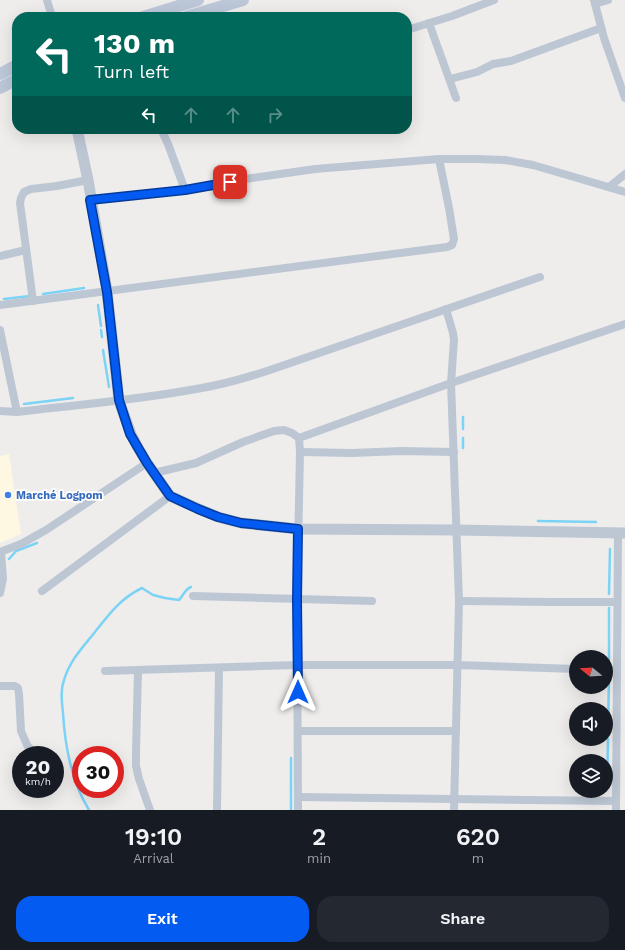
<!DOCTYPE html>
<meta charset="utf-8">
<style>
:root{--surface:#171b24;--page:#242831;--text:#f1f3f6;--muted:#9ea1a6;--accent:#045bf1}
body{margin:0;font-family:"Work Sans",sans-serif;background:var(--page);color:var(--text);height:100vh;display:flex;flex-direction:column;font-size:15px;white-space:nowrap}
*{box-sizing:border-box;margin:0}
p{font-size:13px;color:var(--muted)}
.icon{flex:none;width:22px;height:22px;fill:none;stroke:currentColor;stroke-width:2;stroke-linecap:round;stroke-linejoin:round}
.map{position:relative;height:810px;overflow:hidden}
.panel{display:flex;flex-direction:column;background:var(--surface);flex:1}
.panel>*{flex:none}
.hud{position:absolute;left:12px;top:12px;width:400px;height:122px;border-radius:16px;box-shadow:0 4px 16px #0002;background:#00695c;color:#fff;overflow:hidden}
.needle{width:26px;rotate:288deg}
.tools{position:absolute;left:569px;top:650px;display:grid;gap:8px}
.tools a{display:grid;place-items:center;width:44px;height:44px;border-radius:50%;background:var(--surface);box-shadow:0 4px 16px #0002;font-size:20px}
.speed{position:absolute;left:12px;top:746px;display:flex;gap:8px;font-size:20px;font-weight:700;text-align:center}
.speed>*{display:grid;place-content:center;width:52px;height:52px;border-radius:50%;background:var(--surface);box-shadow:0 4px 16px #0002;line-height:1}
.speed small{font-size:10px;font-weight:400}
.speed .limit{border:6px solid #d22;background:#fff;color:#111}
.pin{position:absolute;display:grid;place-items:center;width:34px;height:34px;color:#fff;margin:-17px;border-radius:8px;box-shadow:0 2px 6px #0006}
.me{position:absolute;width:44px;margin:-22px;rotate:0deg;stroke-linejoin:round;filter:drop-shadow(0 0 3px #0008)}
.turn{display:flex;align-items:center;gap:14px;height:84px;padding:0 16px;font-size:18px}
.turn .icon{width:52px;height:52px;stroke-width:2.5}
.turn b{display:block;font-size:28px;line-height:34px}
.lanes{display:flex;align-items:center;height:38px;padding:0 16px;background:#0003;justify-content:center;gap:20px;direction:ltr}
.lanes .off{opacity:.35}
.eta{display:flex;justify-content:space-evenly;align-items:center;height:68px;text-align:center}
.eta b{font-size:24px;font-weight:600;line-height:28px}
.button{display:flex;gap:8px;margin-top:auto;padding:8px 16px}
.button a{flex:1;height:46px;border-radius:16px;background:var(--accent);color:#fff;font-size:16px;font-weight:600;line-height:46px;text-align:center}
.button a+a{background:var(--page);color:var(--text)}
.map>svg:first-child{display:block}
.commercial{fill:#fef7e1}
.education{fill:#e0dddd}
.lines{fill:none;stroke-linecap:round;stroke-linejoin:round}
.stream{stroke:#7bd3f6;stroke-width:2.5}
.minor{stroke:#bdc7d4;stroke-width:8}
.tertiary{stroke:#bdc7d4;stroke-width:11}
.secondary{stroke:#bcc7d8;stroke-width:12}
.route-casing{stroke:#033b9d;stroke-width:10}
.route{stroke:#045bf1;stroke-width:7}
.shop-dot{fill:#3f7fe0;stroke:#fff;stroke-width:1.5}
.labels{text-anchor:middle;stroke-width:3.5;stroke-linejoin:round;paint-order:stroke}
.shop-label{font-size:11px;font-weight:bold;fill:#366cbe;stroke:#fff;text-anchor:start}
</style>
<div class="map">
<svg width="625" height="810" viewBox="0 0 625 810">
<rect width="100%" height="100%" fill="#efecec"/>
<path class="commercial" d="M9,454L21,534L0,543V456Z"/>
<path class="education" d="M17,26V41L15,42L11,28Z"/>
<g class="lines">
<g class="stream">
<path d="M43,294L84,288"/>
<path d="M4,299L30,296"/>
<path d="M98,305L101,326"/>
<path d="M101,330L102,337"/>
<path d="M103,350L109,387"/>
<path d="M24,404L73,398"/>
<path d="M463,417V429"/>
<path d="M463,448V438"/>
<path d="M538,521L596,522"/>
<path d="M9,559L16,551L37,543"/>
<path d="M609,594L610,549"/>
<path d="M609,659V608"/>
<path d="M608,726L609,679"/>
<path d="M607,788L608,739"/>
<path d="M89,810C71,781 65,747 63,713C62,702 60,691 64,680C70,660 83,647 95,632C109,614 121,598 142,588L153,595L165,598L179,600C183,596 185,589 191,587"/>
<path d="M291,810V758"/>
</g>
<g class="minor">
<path d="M47,0L52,17"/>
<path d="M594,0L604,38L625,98"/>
<path d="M595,4L608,0"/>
<path d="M429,23L456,98"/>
<path d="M407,30L452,16L494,0"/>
<path d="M450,79L477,72L493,64L511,61L601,28"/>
<path d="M161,129L168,144L185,190"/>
<path d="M609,187L625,174"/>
<path d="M90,200L185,190L245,179L315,169L439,159H476L505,160L533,165L625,192"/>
<path d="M0,256L26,250"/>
<path d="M33,301L20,203L21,198L24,192L31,189L57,186L88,180"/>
<path d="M0,305L447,247L452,245L454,239L449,208L439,159"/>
<path d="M446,309L453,333L454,340L451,383L459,601L454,810"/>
<path d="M0,330L17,412"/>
<path d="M0,411L17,412C76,405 137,400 196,389C221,385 246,378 270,370L540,277"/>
<path d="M300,452L352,453L401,451L454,452"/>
<path d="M154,473L196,463L243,442L274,431L284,430L292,433L299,438"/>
<path d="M0,552L21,544L46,530L147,463"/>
<path d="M42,591L170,496"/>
<path d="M0,593L3,579L1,552"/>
<path d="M193,596L372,601"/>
<path d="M459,601L549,602H617"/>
<path d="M606,669L617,670"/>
<path d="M138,670L136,752V766L139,779L150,810"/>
<path d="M105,671L297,665H457L576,669"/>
<path d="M0,686H15L18,688L19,694L21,731L27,745L35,755"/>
<path d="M298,731H456"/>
<path d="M298,797L616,801"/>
<path d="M217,810L219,668"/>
<path d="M298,810L297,599L300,452L299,438L451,383L625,324"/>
<path d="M616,810L618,533"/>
</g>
<path class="tertiary" d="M77,129L88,180L107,291L119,401L131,434L137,446L147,463L170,496L199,509L218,517L241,523L298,529L456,530L625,533"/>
<g class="secondary">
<path d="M143,17L198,0"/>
<path d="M186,17L243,0"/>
<path d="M0,74L17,65"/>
<path d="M0,88L17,79"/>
</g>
</g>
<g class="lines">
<g class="route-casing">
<path id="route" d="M230,182L185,190L90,200L107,292L119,400L130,434L137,446L147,463L170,496L198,509L218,517L241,523L298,529L297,599L298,692"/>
</g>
<use href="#route" class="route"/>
</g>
<circle class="shop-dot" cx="8" cy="495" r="4"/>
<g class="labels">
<g class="shop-label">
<text x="16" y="499">Marché Logpom</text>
</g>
</g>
</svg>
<div class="tools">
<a><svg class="needle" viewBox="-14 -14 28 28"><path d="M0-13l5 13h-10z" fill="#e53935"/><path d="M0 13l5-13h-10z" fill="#9ea1a6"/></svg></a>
<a><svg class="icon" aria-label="sound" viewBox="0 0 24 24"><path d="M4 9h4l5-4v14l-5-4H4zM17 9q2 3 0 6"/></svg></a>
<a><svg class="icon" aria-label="layers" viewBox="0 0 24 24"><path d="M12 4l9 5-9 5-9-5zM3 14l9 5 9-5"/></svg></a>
</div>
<div class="speed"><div>20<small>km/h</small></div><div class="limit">30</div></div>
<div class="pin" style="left:230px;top:182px;background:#d93025"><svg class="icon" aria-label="arrive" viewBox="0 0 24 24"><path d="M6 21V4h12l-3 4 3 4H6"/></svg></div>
<svg class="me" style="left:298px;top:692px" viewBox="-20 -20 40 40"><path d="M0-17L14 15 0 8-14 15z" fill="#045bf1" stroke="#fff" stroke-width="4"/></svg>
<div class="hud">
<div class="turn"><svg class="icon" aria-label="left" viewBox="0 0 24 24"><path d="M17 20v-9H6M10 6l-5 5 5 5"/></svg><div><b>130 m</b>Turn left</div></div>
<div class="lanes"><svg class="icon" aria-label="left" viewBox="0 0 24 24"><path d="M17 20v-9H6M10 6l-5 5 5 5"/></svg><svg class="icon off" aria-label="ahead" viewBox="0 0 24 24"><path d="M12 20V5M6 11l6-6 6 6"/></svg><svg class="icon off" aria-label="ahead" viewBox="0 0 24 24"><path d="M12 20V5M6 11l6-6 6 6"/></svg><svg class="icon off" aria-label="right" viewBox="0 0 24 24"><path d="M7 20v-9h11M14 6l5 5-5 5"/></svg></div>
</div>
</div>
<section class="panel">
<div class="eta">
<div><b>19:10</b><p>Arrival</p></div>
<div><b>2</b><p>min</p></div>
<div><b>620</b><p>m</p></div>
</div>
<div class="button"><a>Exit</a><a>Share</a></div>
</section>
